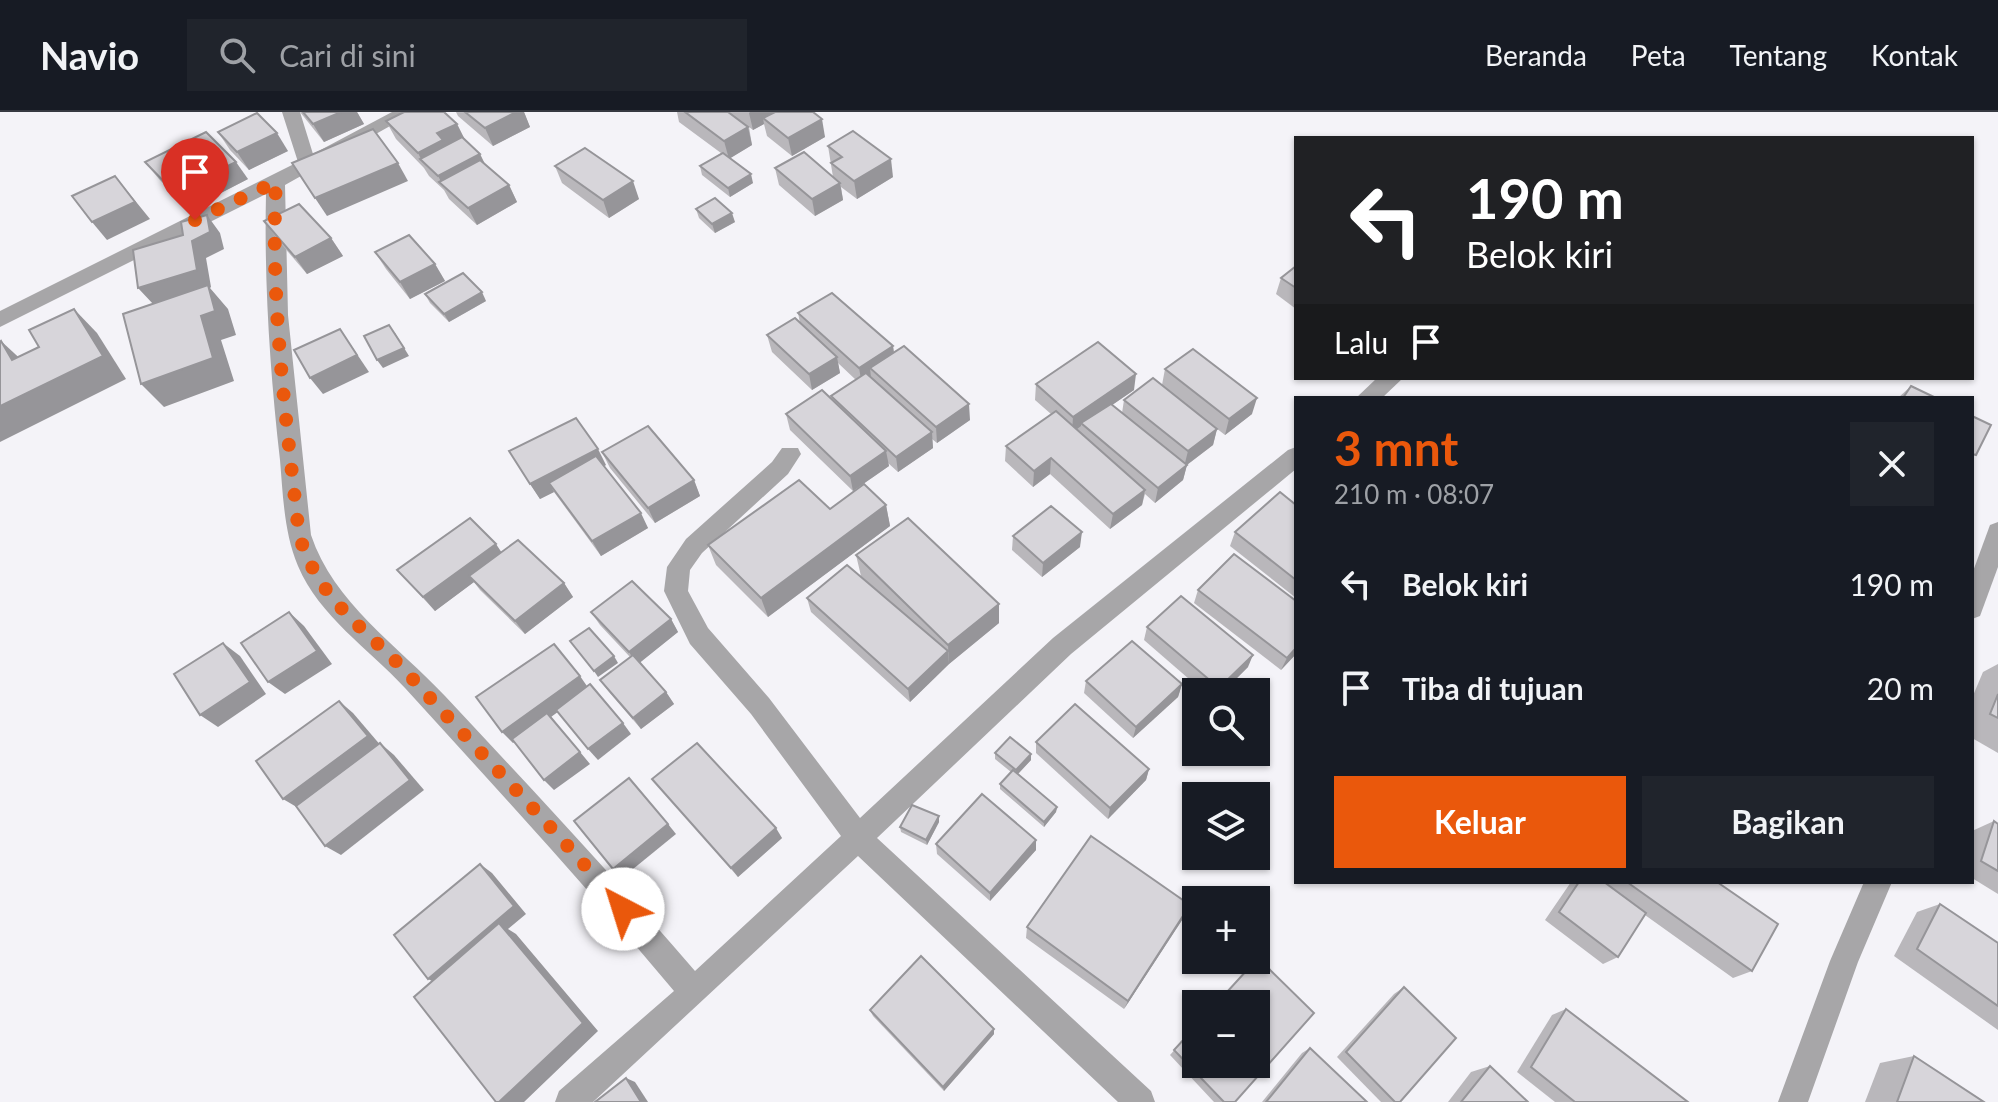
<!DOCTYPE html>
<html lang="id">
<meta charset="utf-8">
<style>
:root{--surface:#171b24;--page:#20242c;--text:#f1f3f6;--muted:#9ea1a6;--line:#363941;--accent:#ea580c}
body{margin:0;font-family:Lato,sans-serif;background:var(--page);color:var(--text);height:100vh;display:flex;flex-direction:column;font-size:30px;white-space:nowrap}
*{box-sizing:border-box;margin:0}
p{font-size:26px;color:var(--muted)}
.icon{flex:none;width:44px;height:44px;fill:none;stroke:currentColor;stroke-width:2;stroke-linecap:round;stroke-linejoin:round}
.map{position:relative;flex:1;overflow:hidden}
.sheet{position:absolute;left:1294px;top:284px;width:680px;height:488px;display:flex;flex-direction:column;background:var(--surface);border-radius:0px;box-shadow:0 2px 6px #0004}
.sheet>*{flex:none}
.top-card{position:absolute;left:1294px;top:24px;width:680px;height:244px;border-radius:0px;box-shadow:0 2px 6px #0004;background:#202124;color:#fff;overflow:hidden}
.fabs{position:absolute;left:1182px;top:566px;display:grid;gap:16px}
.fabs a{display:grid;place-items:center;width:88px;height:88px;border-radius:0px;background:var(--surface);box-shadow:0 2px 6px #0004;font-size:40px}
.pin{position:absolute;display:grid;place-items:center;width:68px;height:68px;color:#fff;margin:-82px -34px;border-radius:50% 50% 50% 0;rotate:-45deg;box-shadow:0 0 8px #0007}
.pin .icon{rotate:45deg}
.me{position:absolute;width:88px;margin:-44px;rotate:320deg;stroke-linejoin:round;filter:drop-shadow(0 0 6px #0008)}
.turn{display:flex;align-items:center;gap:28px;height:168px;padding:0 40px;font-size:36px}
.turn .icon{width:104px;height:104px;stroke-width:2.5}
.turn b{display:block;font-size:56px;line-height:68px}
.then{display:flex;align-items:center;height:76px;padding:0 40px;background:#0003;gap:16px;font-size:30px}
.round{display:grid;place-items:center;flex:none;width:84px;height:84px;border-radius:0px;background:var(--page)}
.overview{display:flex;align-items:center;justify-content:space-between;height:136px;padding:0 40px}
h1{font-size:48px;font-weight:700;line-height:60px;color:var(--accent)}
.button{display:flex;gap:16px;margin-top:auto;padding:16px 40px}
.button a{flex:1;height:92px;border-radius:0px;background:var(--accent);color:#fff;font-size:32px;font-weight:700;line-height:92px;text-align:center}
.button a+a{background:var(--page);color:var(--text)}
ul{padding:0;list-style:none}
li{display:flex;align-items:center;gap:24px;height:104px;padding:0 40px}
li div{flex:1}
li b{display:block;font-size:30px}
li em{font-style:normal}
header{display:flex;align-items:center;gap:48px;box-sizing:border-box;height:112px;padding:0 40px;background:var(--surface);border-bottom:2px solid var(--line)}
header strong{font-size:38px}
nav{display:flex;gap:44px;margin-inline-start:auto;font-size:28px}
.search{width:560px;height:72px;background:var(--page);display:flex;align-items:center;gap:20px;box-sizing:border-box;padding:0 28px;border-radius:0px;color:var(--muted);font-size:30px}
.map>svg:first-child{display:block}
.lines{fill:none;stroke-linecap:round;stroke-linejoin:round}
.minor{fill:#a7a6a8;fill-rule:evenodd}
.wall{fill:#b9b7bb}
.shaded-wall{fill:#969599}
.building{fill:#d7d5da;stroke:#969599;stroke-width:2}
.route{stroke:#ea580c;stroke-width:14;stroke-dasharray:0 25.2}
</style>
<header>
<strong>Navio</strong>
<div class="search"><svg class="icon" aria-label="search" viewBox="0 0 24 24"><circle cx="10" cy="10" r="6"/><path d="M15 15l6 6"/></svg>Cari di sini</div>
<nav><a>Beranda</a><a>Peta</a><a>Tentang</a><a>Kontak</a></nav>
</header>
<div class="map">
<svg width="1998" height="990" viewBox="0 0 1998 990">
<rect width="100%" height="100%" fill="#f4f3f8"/>
<g class="lines">
<g class="minor">
<path d="M282,0H300L313,42L392,0H415L285,73L288,203L311,423C333,490 398,534 445,584C530,675 614,765 695,859L841,724L751,602L690,532L664,479L667,455L686,427L772,350L782,336H798L801,342L788,362L702,441L690,458L688,479L708,516L769,586L860,706L1053,526L1288,338L1296,335V357L1071,542L877,726L1151,979L1155,990H1118L858,744L593,990H555L559,979L674,879C587,775 496,676 405,576C369,537 319,504 298,454C284,421 283,383 280,348C270,259 264,171 266,82L0,215V199L298,50Z"/>
<path d="M1377,266H1403L1382,286H1356Z"/>
<path d="M1998,410V455L1980,504L1972,507V462L1990,413Z"/>
<path d="M1864,770H1892L1858,850L1808,990H1778L1830,849Z"/>
</g>
</g>
<g class="wall">
<path d="M300,0H357L364,12L324,30Z"/>
<path d="M456,0H524L530,15L493,34L458,4Z"/>
<path d="M677,0H813L825,25L792,44L767,24L764,12L753,18L749,15L752,33L730,46L753,71L730,85L702,63L700,54L721,41L679,10Z"/>
<path d="M386,9L457,12L465,28L480,42L485,52L509,73L517,90L477,113L449,87L444,78L429,64L424,56L396,27Z"/>
<path d="M218,20L288,39L249,58L230,38Z"/>
<path d="M828,34L893,65L857,87L841,75L843,88L815,104L779,73L775,56L833,65Z"/>
<path d="M145,50L248,67L188,98L159,67Z"/>
<path d="M555,54L639,87L609,106L562,71Z"/>
<path d="M696,97L735,110L715,121L699,106Z"/>
<path d="M264,109L331,126L343,144L307,162L277,127Z"/>
<path d="M375,140L435,152L445,169L410,187L386,157Z"/>
<path d="M1296,154V197L1276,182L1281,166Z"/>
<path d="M425,182L486,189L449,210L430,191Z"/>
<path d="M798,201L893,234L894,241L970,308L937,331L932,327L933,336L898,360L888,351L889,354L853,379L790,318L786,302L832,288L831,284L856,268L838,251L840,261L812,278L772,240L767,223L800,211Z"/>
<path d="M1165,257L1252,302L1225,323L1184,291L1217,317L1213,333L1187,353L1183,368L1155,391L1145,382L1142,393L1110,417L1050,362L1033,375L1005,349L1006,334L1051,302L1035,288L1036,272L1134,278L1112,293L1122,301L1124,288L1162,273Z"/>
<path d="M1911,274L1936,286H1898Z"/>
<path d="M509,339L606,353L604,354L648,416L601,444L554,380L540,387Z"/>
<path d="M602,340L694,368L700,384L655,411L610,356Z"/>
<path d="M886,393L890,414L768,505L716,453L708,433L830,397Z"/>
<path d="M1296,393V486L1230,434L1235,420Z"/>
<path d="M1013,424L1080,435L1042,465L1012,438Z"/>
<path d="M502,440L564,471L573,485L525,522L480,478L474,470L435,499L397,458Z"/>
<path d="M856,443L999,511L949,552L910,590L811,500L807,486L871,474L861,464Z"/>
<path d="M1198,478L1296,542L1281,558L1194,491Z"/>
<path d="M591,500L671,507L678,520L640,550L666,580L674,592L641,617L609,580L600,568L630,545L600,513Z"/>
<path d="M1147,515L1248,555L1223,580H1204L1144,528Z"/>
<path d="M1998,552V641L1972,626V586L1983,560Z"/>
<path d="M1086,569L1182,572L1178,585L1133,626L1084,581Z"/>
<path d="M1036,630L1149,657L1146,668L1108,707L1036,641Z"/>
<path d="M995,641L1031,642V648L1018,662L1057,695L1056,700L1044,715L1000,677V672L1011,660L995,647Z"/>
<path d="M652,667L782,726L738,765Z"/>
<path d="M939,704V710L927,733L901,720L900,715Z"/>
<path d="M1994,709L1998,712V782L1972,766V719Z"/>
<path d="M936,732L1036,738L990,789L937,742Z"/>
<path d="M1571,770H1717L1752,859L1733,866L1645,803L1618,845L1603,852L1545,808Z"/>
<path d="M1940,792L1998,831V918L1894,844L1917,800Z"/>
<path d="M1184,805L1124,897L1026,826L1027,815Z"/>
<path d="M1404,875L1400,990H1381L1337,945L1394,882Z"/>
<path d="M1566,897L1688,990H1555L1517,960L1552,903Z"/>
<path d="M870,898L994,917V922L944,979L873,904Z"/>
<path d="M1196,914L1235,990H1214L1170,943Z"/>
<path d="M1310,936L1367,990H1262L1302,941Z"/>
<path d="M1914,944L1984,990H1865L1880,951Z"/>
<path d="M1490,954L1528,990H1448L1471,960Z"/>
</g>
<g class="shaded-wall">
<path d="M341,0H357L364,12L324,30L313,12Z"/>
<path d="M516,0H524L530,15L493,34L485,16Z"/>
<path d="M750,0H785L763,6L764,12L753,18L749,1Z"/>
<path d="M822,7L825,25L792,44L788,26Z"/>
<path d="M457,12L466,30L422,49L418,41L437,21Z"/>
<path d="M748,15L752,33L729,47L724,29Z"/>
<path d="M277,21L288,39L249,58L237,40Z"/>
<path d="M480,42L488,59L443,73L438,64Z"/>
<path d="M891,47L893,65L857,87L854,69Z"/>
<path d="M236,50L248,67L188,98L174,80Z"/>
<path d="M398,51L408,69L327,104L315,86Z"/>
<path d="M751,62L753,71L730,85L728,76Z"/>
<path d="M115,64L150,107L107,128L92,110Z"/>
<path d="M633,69L639,87L609,106L603,88Z"/>
<path d="M840,71L843,88L815,104L812,87Z"/>
<path d="M509,73L517,90L477,113L468,96Z"/>
<path d="M732,101L735,110L715,121L712,112Z"/>
<path d="M207,103L220,121L224,137L206,146L211,175L210,176L228,197L236,223L221,228L234,269L164,295L141,272L154,193L138,176L192,129Z"/>
<path d="M331,126L343,144L307,162L295,145Z"/>
<path d="M435,152L445,169L410,187L400,170Z"/>
<path d="M482,180L486,189L449,210L444,202Z"/>
<path d="M74,197L97,221L126,267L0,330V294Z"/>
<path d="M340,217L369,260L323,282L310,266Z"/>
<path d="M395,221L409,244L383,256L377,248Z"/>
<path d="M1,229L27,253L12,248Z"/>
<path d="M893,234L895,250L870,256L871,266L862,273L859,256Z"/>
<path d="M837,245L840,261L812,278L809,262Z"/>
<path d="M1136,262L1134,278L1083,313L1081,311V314L1072,321L1073,305Z"/>
<path d="M1257,286L1252,302L1225,323L1229,307Z"/>
<path d="M969,292L970,308L937,331L936,315Z"/>
<path d="M1217,317L1213,333L1184,355L1188,339Z"/>
<path d="M932,320L933,336L898,360L896,345Z"/>
<path d="M598,337L606,353L555,379L549,371L554,380L540,387L530,372Z"/>
<path d="M886,339L889,354L853,379L850,364Z"/>
<path d="M1051,346L1050,362L1033,375L1034,359Z"/>
<path d="M1187,353L1183,368L1155,391L1158,376Z"/>
<path d="M694,368L700,384L655,411L648,396Z"/>
<path d="M1145,378L1142,393L1110,417L1113,402Z"/>
<path d="M886,393L890,414L768,505L761,486Z"/>
<path d="M641,401L648,416L601,444L592,429Z"/>
<path d="M1082,420L1080,435L1042,465L1043,451Z"/>
<path d="M496,432L506,447L469,464L474,470L435,499L423,485Z"/>
<path d="M564,471L573,485L525,522L515,509Z"/>
<path d="M999,492V511L949,552L948,533Z"/>
<path d="M289,500L304,514L332,552L285,582L268,570Z"/>
<path d="M671,507L678,520L637,553L629,540Z"/>
<path d="M223,531L240,544L266,582L218,615L200,603Z"/>
<path d="M1296,536V542L1281,558L1287,546Z"/>
<path d="M948,539L949,552L910,590L908,577Z"/>
<path d="M1253,543L1248,555L1223,580H1218L1219,576Z"/>
<path d="M614,544L618,551L598,565L594,559Z"/>
<path d="M580,564L589,577L551,605L590,652L554,678L544,668L550,605L513,631L502,620Z"/>
<path d="M1182,572L1178,585L1133,626L1136,615Z"/>
<path d="M666,580L674,592L641,617L633,606Z"/>
<path d="M339,589L353,601L382,635L300,697L283,687Z"/>
<path d="M623,611L631,622L598,648L588,637Z"/>
<path d="M380,631L394,643L424,678L341,743L325,734Z"/>
<path d="M1031,642V648L1016,664V658Z"/>
<path d="M1149,657L1146,668L1108,707L1110,696Z"/>
<path d="M1057,695L1056,700L1044,715V710Z"/>
<path d="M939,704V710L927,733L926,728Z"/>
<path d="M668,712L676,722L622,766L613,757Z"/>
<path d="M776,716L782,726L738,765L731,756Z"/>
<path d="M1036,728V738L990,789V781Z"/>
<path d="M480,752L492,761L526,802L508,817L516,822L598,919L524,990H499L442,874L428,867Z"/>
<path d="M1190,793L1184,805L1124,897L1128,889Z"/>
<path d="M994,917V922L944,979L943,975Z"/>
<path d="M626,966L635,970L648,990H641Z"/>
</g>
<g class="building">
<path d="M303,0H341L313,12Z"/>
<path d="M404,0H444L457,12L437,21L443,28L418,41L386,9Z"/>
<path d="M465,0H516L485,16Z"/>
<path d="M685,0H728L748,15L724,29Z"/>
<path d="M775,0H813L822,7L788,26L763,6Z"/>
<path d="M257,1L277,21L237,40L218,20Z"/>
<path d="M373,17L398,51L315,86L292,51Z"/>
<path d="M853,19L891,47L854,69L831,51L842,45L828,34Z"/>
<path d="M206,20L236,50L174,80L145,50Z"/>
<path d="M462,25L480,42L438,64L420,47Z"/>
<path d="M585,36L633,69L603,88L555,54Z"/>
<path d="M804,40L840,71L812,87L775,56Z"/>
<path d="M723,41L751,62L728,76L700,54Z"/>
<path d="M480,48L509,73L468,96L439,70Z"/>
<path d="M115,64L135,90L92,110L72,84Z"/>
<path d="M715,86L732,101L712,112L696,97Z"/>
<path d="M299,92L331,126L295,145L264,109Z"/>
<path d="M207,103L210,120L192,129L197,158L138,176L133,138L183,123L181,110Z"/>
<path d="M409,123L435,152L400,170L375,140Z"/>
<path d="M1296,154V176L1281,166Z"/>
<path d="M463,161L482,180L444,202L425,182Z"/>
<path d="M208,173L215,199L201,204L213,246L141,272L123,202Z"/>
<path d="M832,181L893,234L859,256L798,201Z"/>
<path d="M74,197L103,244L0,294V230L1,229L12,248L39,235L29,218Z"/>
<path d="M795,206L837,245L809,262L767,223Z"/>
<path d="M389,213L404,236L377,248L364,224Z"/>
<path d="M340,217L357,243L310,266L294,238Z"/>
<path d="M1098,230L1136,262L1073,305L1036,272Z"/>
<path d="M904,234L969,292L936,315L870,256Z"/>
<path d="M1193,237L1257,286L1229,307L1165,257Z"/>
<path d="M866,261L932,320L896,345L831,284Z"/>
<path d="M1153,266L1217,317L1188,339L1124,288Z"/>
<path d="M1911,274L1936,286H1903Z"/>
<path d="M822,278L886,339L850,364L786,302Z"/>
<path d="M1111,292L1187,353L1158,376L1081,311Z"/>
<path d="M1056,299L1145,378L1113,402L1051,346L1034,359L1006,334Z"/>
<path d="M1972,304L1991,313L1976,343L1972,342Z"/>
<path d="M576,306L598,337L530,372L509,339Z"/>
<path d="M648,314L694,368L648,396L602,340Z"/>
<path d="M596,344L641,401L592,429L549,371Z"/>
<path d="M799,368L830,397L864,372L886,393L761,486L708,433Z"/>
<path d="M1280,380L1296,393V468L1235,420Z"/>
<path d="M1051,394L1082,420L1043,451L1013,424Z"/>
<path d="M470,406L496,432L423,485L397,458Z"/>
<path d="M908,406L999,492L948,533L856,443Z"/>
<path d="M518,428L564,471L515,509L469,464Z"/>
<path d="M1234,442L1296,489V536L1287,546L1198,478Z"/>
<path d="M847,453L948,539L908,577L807,486Z"/>
<path d="M632,469L671,507L629,540L591,500Z"/>
<path d="M1181,484L1253,543L1219,576L1147,515Z"/>
<path d="M289,500L317,539L268,570L241,531Z"/>
<path d="M589,516L614,544L594,559L570,529Z"/>
<path d="M1132,529L1182,572L1136,615L1086,569Z"/>
<path d="M223,531L250,570L200,603L174,562Z"/>
<path d="M554,532L580,564L502,620L476,585Z"/>
<path d="M633,543L666,580L633,606L600,568Z"/>
<path d="M590,572L623,611L588,637L556,598Z"/>
<path d="M1998,582V606L1990,602Z"/>
<path d="M339,589L368,624L283,687L256,649Z"/>
<path d="M1075,592L1149,657L1110,696L1036,630Z"/>
<path d="M547,601L580,640L544,668L512,627Z"/>
<path d="M1010,625L1031,642L1016,658L995,641Z"/>
<path d="M380,631L410,668L325,734L296,694Z"/>
<path d="M697,631L776,716L731,756L652,667Z"/>
<path d="M1013,658L1057,695L1044,710L1000,672Z"/>
<path d="M629,666L668,712L613,757L574,709Z"/>
<path d="M982,682L1036,728L990,781L936,732Z"/>
<path d="M912,693L939,704L926,728L900,715Z"/>
<path d="M1994,709L1998,712V759L1981,749Z"/>
<path d="M1091,724L1190,793L1128,889L1027,815Z"/>
<path d="M480,752L514,794L428,867L394,823Z"/>
<path d="M1579,770H1604L1646,801L1618,845L1559,800Z"/>
<path d="M1627,770H1717L1778,812L1752,859Z"/>
<path d="M1940,792L1998,831V894L1917,837Z"/>
<path d="M499,811L583,911L499,990H496L414,885Z"/>
<path d="M921,844L994,917L943,975L870,898Z"/>
<path d="M1258,846L1314,901L1235,990H1224L1174,938L1196,914V952H1256V892H1216Z"/>
<path d="M1404,875L1456,926L1400,990H1395L1346,940Z"/>
<path d="M1566,897L1688,990H1575L1531,955Z"/>
<path d="M1310,936L1367,990H1266Z"/>
<path d="M1914,944L1984,990H1897Z"/>
<path d="M1490,954L1528,990H1461Z"/>
<path d="M626,966L641,990H595Z"/>
</g>
<g class="lines">
<path class="route" d="M195,108L276,70C270,189 286,306 299,423C320,491 365,515 410,564C481,642 555,717 623,797"/>
</g>
</svg>
<div class="fabs">
<a><svg class="icon" aria-label="search" viewBox="0 0 24 24"><circle cx="10" cy="10" r="6"/><path d="M15 15l6 6"/></svg></a>
<a><svg class="icon" aria-label="layers" viewBox="0 0 24 24"><path d="M12 4l9 5-9 5-9-5zM3 14l9 5 9-5"/></svg></a>
<a>+</a>
<a>−</a>
</div>
<div class="pin" style="left:195px;top:108px;background:#d93025"><svg class="icon" aria-label="arrive" viewBox="0 0 24 24"><path d="M6 21V4h12l-3 4 3 4H6"/></svg></div>
<svg class="me" style="left:623px;top:797px" viewBox="-20 -20 40 40"><circle r="19" fill="#fff"/><path d="M0-13L10 11 0 6-10 11z" fill="#ea580c"/></svg>
<div class="top-card">
<div class="turn"><svg class="icon" aria-label="left" viewBox="0 0 24 24"><path d="M17 20v-9H6M10 6l-5 5 5 5"/></svg><div><b>190 m</b>Belok kiri</div></div>
<div class="then">Lalu<svg class="icon" aria-label="arrive" viewBox="0 0 24 24"><path d="M6 21V4h12l-3 4 3 4H6"/></svg></div>
</div>
<section class="sheet">
<div class="overview"><div><h1>3 mnt</h1><p>210 m · 08:07</p></div><a class="round"><svg class="icon" aria-label="close" viewBox="0 0 24 24"><path d="M6 6l12 12M18 6L6 18"/></svg></a></div>
<ul>
<li><svg class="icon" aria-label="left" viewBox="0 0 24 24"><path d="M17 20v-9H6M10 6l-5 5 5 5"/></svg><div><b>Belok kiri</b></div><em>190 m</em></li>
<li><svg class="icon" aria-label="arrive" viewBox="0 0 24 24"><path d="M6 21V4h12l-3 4 3 4H6"/></svg><div><b>Tiba di tujuan</b></div><em>20 m</em></li>
</ul>
<div class="button"><a>Keluar</a><a>Bagikan</a></div>
</section>
</div>
